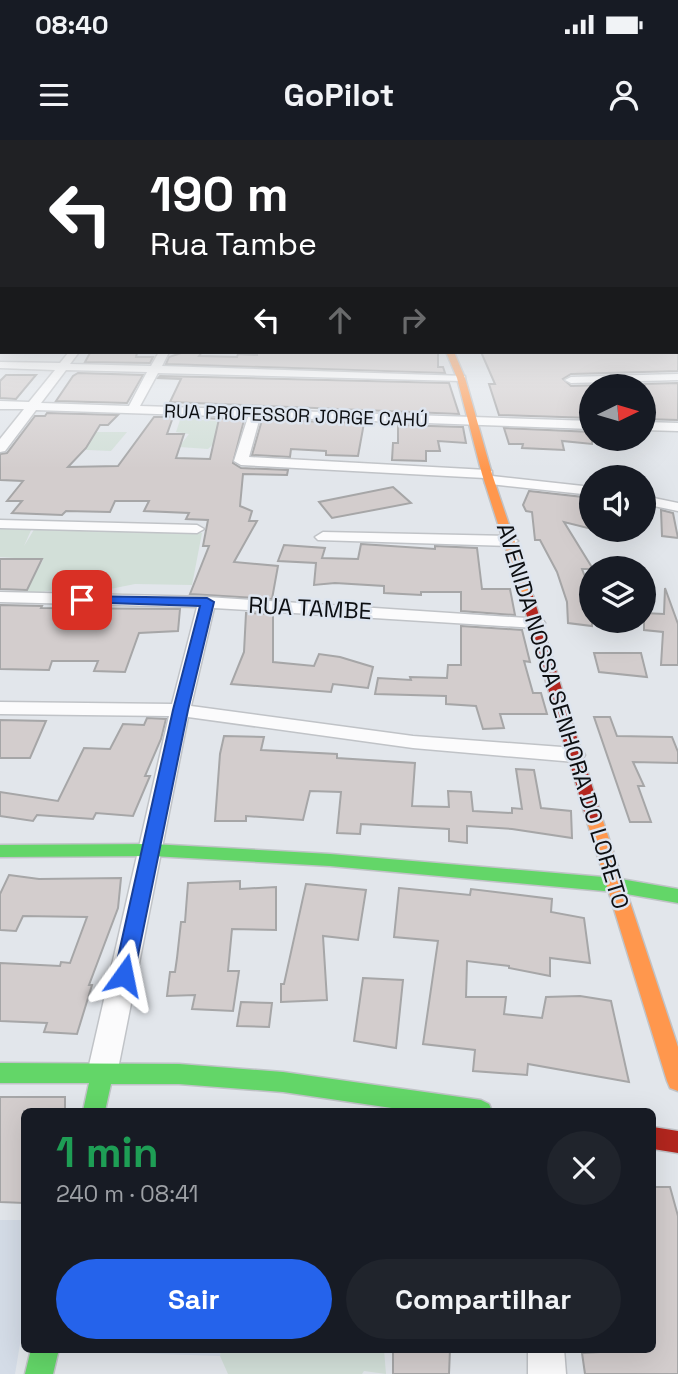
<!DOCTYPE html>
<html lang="pt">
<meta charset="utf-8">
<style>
:root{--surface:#171b24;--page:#20242c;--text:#f1f3f6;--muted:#9ea1a6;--accent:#2563eb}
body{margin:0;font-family:"Space Grotesk",sans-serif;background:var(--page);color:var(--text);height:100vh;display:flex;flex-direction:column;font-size:26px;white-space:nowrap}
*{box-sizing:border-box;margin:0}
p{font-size:23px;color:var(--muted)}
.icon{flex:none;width:38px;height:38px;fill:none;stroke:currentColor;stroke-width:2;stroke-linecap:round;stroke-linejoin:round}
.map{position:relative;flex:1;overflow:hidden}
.sheet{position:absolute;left:21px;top:968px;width:635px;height:245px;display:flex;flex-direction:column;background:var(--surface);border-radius:10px;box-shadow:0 7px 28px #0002}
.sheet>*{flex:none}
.top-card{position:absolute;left:0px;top:0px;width:679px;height:214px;box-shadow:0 7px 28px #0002;background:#202124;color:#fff;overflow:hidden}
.needle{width:46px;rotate:85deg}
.tools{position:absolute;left:579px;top:234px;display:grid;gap:14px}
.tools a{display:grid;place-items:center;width:77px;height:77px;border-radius:50%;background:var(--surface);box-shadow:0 7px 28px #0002;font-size:35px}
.pin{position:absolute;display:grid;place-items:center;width:60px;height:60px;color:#fff;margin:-30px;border-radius:14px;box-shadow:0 4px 10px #0006}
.me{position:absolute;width:77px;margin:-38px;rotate:12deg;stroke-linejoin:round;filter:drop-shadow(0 0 5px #0008)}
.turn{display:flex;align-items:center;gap:24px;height:147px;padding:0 35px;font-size:32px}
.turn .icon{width:91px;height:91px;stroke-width:2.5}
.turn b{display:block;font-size:49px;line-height:60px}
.lanes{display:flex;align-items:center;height:66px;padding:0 35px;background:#0003;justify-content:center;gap:35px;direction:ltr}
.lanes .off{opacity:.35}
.round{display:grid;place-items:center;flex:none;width:74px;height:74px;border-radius:37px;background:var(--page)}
.head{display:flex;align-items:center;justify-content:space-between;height:119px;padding:0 35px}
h1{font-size:42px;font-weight:700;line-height:52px;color:#1e9e55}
.primary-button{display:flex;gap:14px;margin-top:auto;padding:14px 35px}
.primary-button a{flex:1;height:80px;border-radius:42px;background:var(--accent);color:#fff;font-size:28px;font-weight:700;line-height:80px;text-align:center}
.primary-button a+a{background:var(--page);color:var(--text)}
.status{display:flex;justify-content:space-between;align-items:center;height:49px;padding:0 35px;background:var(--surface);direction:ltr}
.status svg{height:19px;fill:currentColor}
header{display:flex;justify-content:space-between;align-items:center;height:91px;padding:0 35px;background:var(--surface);font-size:32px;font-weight:700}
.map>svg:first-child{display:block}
.built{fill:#d4dce7}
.green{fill:#d2dfd8}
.building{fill:#d3cdcd;stroke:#a6a6a7;stroke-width:2}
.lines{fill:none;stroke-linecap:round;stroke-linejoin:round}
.street-casing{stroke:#c0c3c7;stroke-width:3}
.fast-casing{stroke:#c0c3c7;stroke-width:3}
.slow-casing{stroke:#c0c3c7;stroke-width:3}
.jam-casing{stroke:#c0c3c7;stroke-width:3}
.street{fill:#fbfbfc;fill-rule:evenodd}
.fast{fill:#63d668;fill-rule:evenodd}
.slow{fill:#ff974d;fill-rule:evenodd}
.jam{fill:#b3261e;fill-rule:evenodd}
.route{fill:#2563eb;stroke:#184099;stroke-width:2}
.labels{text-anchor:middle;stroke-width:5;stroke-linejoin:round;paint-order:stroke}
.far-street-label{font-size:19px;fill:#0d0f12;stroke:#dee5ef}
.street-label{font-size:23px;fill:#0d0f12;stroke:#dee5ef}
</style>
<div class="status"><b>08:40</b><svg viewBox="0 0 49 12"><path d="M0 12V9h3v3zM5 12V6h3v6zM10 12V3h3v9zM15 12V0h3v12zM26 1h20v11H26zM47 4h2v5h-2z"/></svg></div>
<header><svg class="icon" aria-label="menu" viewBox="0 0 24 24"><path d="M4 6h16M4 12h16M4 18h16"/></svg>GoPilot<svg class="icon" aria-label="person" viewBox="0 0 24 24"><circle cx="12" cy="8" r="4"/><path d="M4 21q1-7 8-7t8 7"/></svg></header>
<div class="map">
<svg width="678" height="1234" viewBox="0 0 678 1234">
<rect width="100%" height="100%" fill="#e2e6eb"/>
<g class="built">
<path d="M0,1080H24V1180L15,1234H0Z"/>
<path d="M102,1209H221L220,1216L101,1212Z"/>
</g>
<g class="green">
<path d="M182,274L202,276V280L217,281L225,293L208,309L179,307L189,294L176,292Z"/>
<path d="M79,292H127L111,311L64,309Z"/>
<path d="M0,388H32L24,406L35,388L202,393L192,445L135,444L110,449L94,457L77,454L78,447L26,454L23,450L26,441L6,433H36L43,420L0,417Z"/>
<path d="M221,1209H384L386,1234L364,1231L362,1234H228L220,1216Z"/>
</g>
<g class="building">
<path d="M96,212L137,213L136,217H153L150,223L85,222L90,213Z"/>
<path d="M184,212H202L199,216L237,217L238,214L257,215V212H438V227H443L445,233L166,224L169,217Z"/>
<path d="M481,212H678V231L571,234L563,239L571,246L678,243V280L644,279V247H592V278L499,275L489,244H495Z"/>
<path d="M78,233L143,235L127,263L56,261L73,236Z"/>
<path d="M6,235H36L16,259L0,258V241Z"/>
<path d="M160,236L449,243L459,274L170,262L181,239L158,238Z"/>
<path d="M47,273L118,275L108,285H100L86,308L68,327L118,326L154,277H173L167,294H184L176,318L210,319L219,279L205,278L244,280L233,323L241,328L288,330L287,335L243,334L240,366L252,371L249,381H257L234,422L278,426L272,459L190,454L209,406H203L208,380L186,379L189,373L144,371L149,361H115L110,372L66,371L62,375L12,373L22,361H7L23,341L0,340V314L7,313L35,276H45Z"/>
<path d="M262,280L364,283L358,316L326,315V311L291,309L290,317L252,315Z"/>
<path d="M398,285L463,287L466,303L438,301L440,311H426V321L392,320L393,303H398Z"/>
<path d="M504,288L592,292V304L562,301L564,310L522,308L523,304H509Z"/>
<path d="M393,347L411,363L332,378L319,362Z"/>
<path d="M529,351L592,358V389L564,382L593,429H582L592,455V486L568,483L567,462L557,432L540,400H535L532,372L526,371L523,365Z"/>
<path d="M661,370L673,373L678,398L662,396Z"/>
<path d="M361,404L435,409V406L477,408L482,449H510L515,475L461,471V452H421V455L384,453V446L335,443L314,445L316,423L278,421L284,405L325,408L322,418L358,419Z"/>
<path d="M0,419H42L27,450L0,449Z"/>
<path d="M665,448L678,484V525H661L663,492L644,490V473L664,474Z"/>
<path d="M0,465L42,466L41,468L180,469L178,491L139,493L125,532L94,531L98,521H52L49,530L0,529Z"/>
<path d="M246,473L273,474V522L314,526L319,514L340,517L373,527L368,548L333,544L331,552L231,544L244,512Z"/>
<path d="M461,486L522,490L530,522L524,521L533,553H541L547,574H500L504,588L483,589L476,566L446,564V556L375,554L378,538L411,540L410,537L447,538L448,525H461Z"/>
<path d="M594,513H641L647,537L599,532Z"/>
<path d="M594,577H610L617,596L672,597L678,612V623L633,622L644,646H638L651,682H630Z"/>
<path d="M147,578L166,579L161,599L145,636H150L133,676L96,673L93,679L37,675L33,681L0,676V652L58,661L84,608L110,609L123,584L144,585Z"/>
<path d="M0,580L46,581L30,618H0Z"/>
<path d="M224,596L264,597L261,610L337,614V618L415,623L412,666L449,667L448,651L471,652L473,671L512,673V668L522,669L516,629L534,630L541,668L571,671L572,698L512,689L467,686V703L449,701V689L361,684L360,694L337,693L341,652L310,651L303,680L246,676V681H215L220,614Z"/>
<path d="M9,735L39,739L121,738L118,768L89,845H92L77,894L44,892L47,883L0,881V823L60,826L61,822L70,823L87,777L23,776L16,791L0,790V754Z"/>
<path d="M240,741V749L276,747V790L232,789L228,831H239L233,871L192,869L195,855L167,856L170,832H175L177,818L181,782H185L188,743Z"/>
<path d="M306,744L366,750L358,800L323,796L327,860L281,862V844H284Z"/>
<path d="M399,748L470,755L471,749L552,759L551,772L584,778L590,823L550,818V836L509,828V826L467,821L466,857H506L504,874L542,878L546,857L580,856L611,861L629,942L528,924L527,935L473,931L475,910L423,904L438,801L394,797Z"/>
<path d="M363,838L403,840L396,908L354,901Z"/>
<path d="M241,862L272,863L269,887L237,886Z"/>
<path d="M0,957H65V971H24V1063L0,1062Z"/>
<path d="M653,1047H670L678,1076V1234H585L582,1213L653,1209Z"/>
<path d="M393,1209H450L449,1234H393Z"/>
</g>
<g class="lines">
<g class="street-casing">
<g id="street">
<path d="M2,161V167L0,168V162Z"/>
<rect x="677" y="167" width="1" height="6"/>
<path d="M69,212H79L70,224L151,226L159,212H169L162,226L465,236V240L461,241L158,233L140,266L592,281V289L260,277L249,317L487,330L492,331V336L592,347V355L490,344L485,343V338L241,325L234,321L248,277L36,270L5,311L0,312V299L24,269H0V261L29,262L55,230L0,228V222L60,223ZM66,230L147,232L129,266L41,263Z"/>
<path d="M678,234V240L571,243L565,240L571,237Z"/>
<path d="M644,282L678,283V291L644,290Z"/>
<path d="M644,356L678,363V371L644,364Z"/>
<path d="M0,380L197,385L204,389L197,393L0,388Z"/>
<path d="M323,392L510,396L518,401L510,406L318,400L315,397Z"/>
<path d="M0,452L207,457L542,479L545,483L536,488L214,468L191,566L413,596L575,608L582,610L585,615L582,620L575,622L413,608L188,577L117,934L112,943L102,947L92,943L87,934L169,576L0,574V562L172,564L197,467L0,462Z"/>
<path d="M528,1209H564L566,1234H528Z"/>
</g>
</g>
<g class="fast-casing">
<g id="fast">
<rect x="677" y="198" width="1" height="4"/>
<path d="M152,704L330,714L615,738L678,749V763L615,752L330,726L152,716L0,717V705Z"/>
<path d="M0,923L179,924L283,932L481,960L489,964L492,971H412L283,952L179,944H111L105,971H83L89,943H0Z"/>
<path d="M31,1209H59L53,1234H25Z"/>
</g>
</g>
<g class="slow-casing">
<g id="slow">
<path d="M446,212H454L465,238L492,334L533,456L531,459L527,460L521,456L482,334L457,238Z"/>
<path d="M593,669L599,671L601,675L678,907V951L670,948L667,941L585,675L587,671Z"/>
</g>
</g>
<g class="jam-casing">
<g id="jam">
<rect x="0" y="188" width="2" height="4"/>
<path d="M527,452L533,456L601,675L599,679H587L585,675L521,456Z"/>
<path d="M653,987L678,991V1013L653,1009Z"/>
</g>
</g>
<use href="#street" class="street"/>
<use href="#fast" class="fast"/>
<use href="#slow" class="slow"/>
<use href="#jam" class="jam"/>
</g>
<linearGradient id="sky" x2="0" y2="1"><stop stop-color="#8dbbdf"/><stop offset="0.48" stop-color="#f2f4f6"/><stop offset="1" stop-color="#f2f4f6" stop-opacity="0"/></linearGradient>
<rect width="678" height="329" fill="url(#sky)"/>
<path class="route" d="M82,456L207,458L214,462L188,570L134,835L131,840L124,843L117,840L114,835L173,570L200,466L78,462L76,460Z"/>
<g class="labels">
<g class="far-street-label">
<text transform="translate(296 275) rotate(2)" y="7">RUA PROFESSOR JORGE CAHÚ</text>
</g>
<g class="street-label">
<text transform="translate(310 468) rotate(3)" y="8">RUA TAMBE</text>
<text transform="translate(563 576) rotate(73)" y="8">AVENIDA NOSSA SENHORA DO LORETO</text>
</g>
</g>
</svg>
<div class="tools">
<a><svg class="needle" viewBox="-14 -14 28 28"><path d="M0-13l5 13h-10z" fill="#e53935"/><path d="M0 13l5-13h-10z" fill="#9ea1a6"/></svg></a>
<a><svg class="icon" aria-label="sound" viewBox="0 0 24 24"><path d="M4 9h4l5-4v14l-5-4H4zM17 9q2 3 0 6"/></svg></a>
<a><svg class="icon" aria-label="layers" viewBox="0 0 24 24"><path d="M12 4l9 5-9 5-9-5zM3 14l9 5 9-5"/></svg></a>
</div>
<div class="pin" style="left:82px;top:460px;background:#d93025"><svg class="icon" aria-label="arrive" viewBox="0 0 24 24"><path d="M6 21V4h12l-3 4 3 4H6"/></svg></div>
<svg class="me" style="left:124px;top:835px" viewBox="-20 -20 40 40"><path d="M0-17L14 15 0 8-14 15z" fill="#2563eb" stroke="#fff" stroke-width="4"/></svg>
<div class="top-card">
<div class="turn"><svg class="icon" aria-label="left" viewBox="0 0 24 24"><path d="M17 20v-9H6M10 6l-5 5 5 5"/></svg><div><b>190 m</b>Rua Tambe</div></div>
<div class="lanes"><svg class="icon" aria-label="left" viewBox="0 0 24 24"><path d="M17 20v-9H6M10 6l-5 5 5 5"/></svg><svg class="icon off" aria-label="ahead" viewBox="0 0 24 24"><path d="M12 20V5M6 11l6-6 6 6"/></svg><svg class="icon off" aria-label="right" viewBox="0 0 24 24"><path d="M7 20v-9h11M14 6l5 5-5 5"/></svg></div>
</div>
<section class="sheet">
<div class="head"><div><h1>1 min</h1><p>240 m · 08:41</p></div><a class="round"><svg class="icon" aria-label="close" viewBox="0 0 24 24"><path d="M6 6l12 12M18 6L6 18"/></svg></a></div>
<div class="primary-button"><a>Sair</a><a>Compartilhar</a></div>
</section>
</div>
